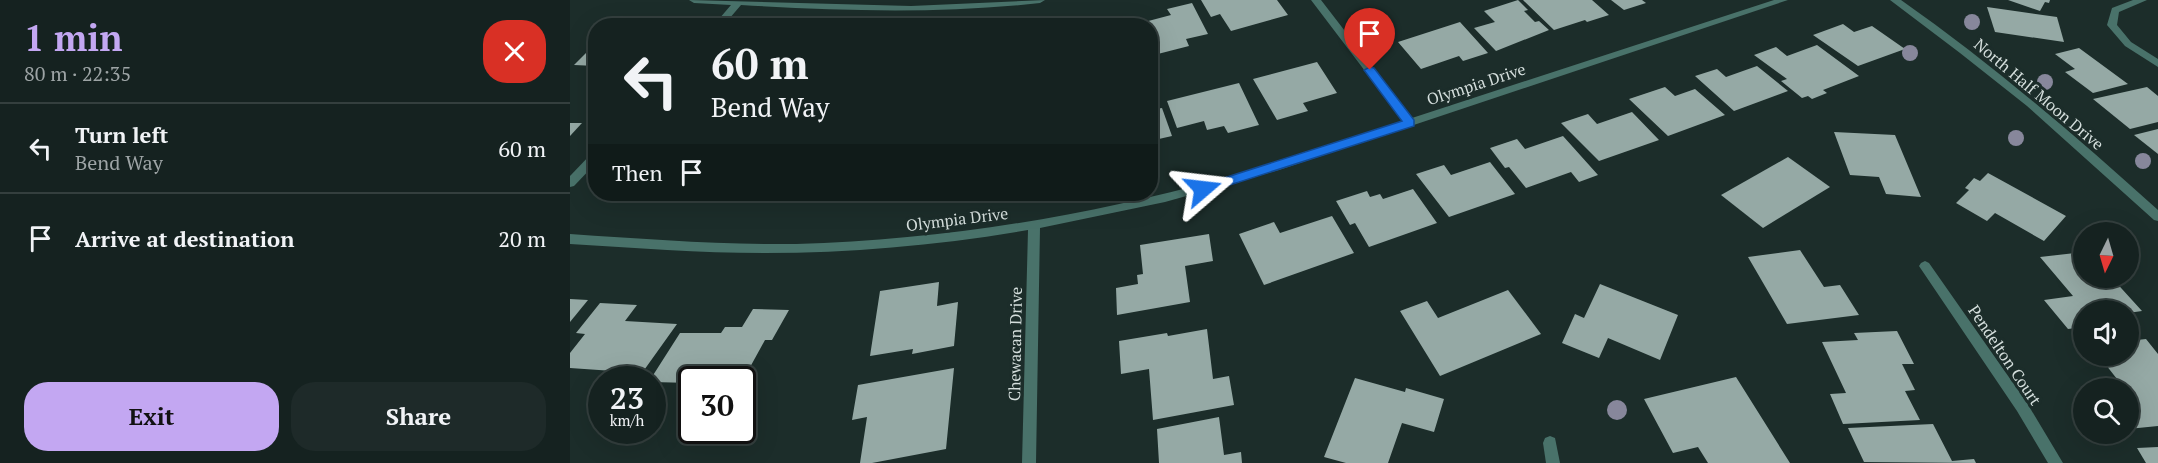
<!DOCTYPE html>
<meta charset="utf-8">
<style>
:root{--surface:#152220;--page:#1e2a29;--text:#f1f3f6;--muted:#9da4a5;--line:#343f3e;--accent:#c3a7f2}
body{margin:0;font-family:"PT Serif",serif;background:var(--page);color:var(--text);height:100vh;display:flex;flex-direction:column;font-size:22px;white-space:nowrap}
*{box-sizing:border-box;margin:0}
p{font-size:20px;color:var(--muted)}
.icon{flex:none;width:33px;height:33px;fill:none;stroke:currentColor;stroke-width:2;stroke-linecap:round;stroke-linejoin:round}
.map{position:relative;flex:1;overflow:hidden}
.sheet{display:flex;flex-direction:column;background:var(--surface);width:570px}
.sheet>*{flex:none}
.top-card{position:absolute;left:18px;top:18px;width:570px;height:183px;border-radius:24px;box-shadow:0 6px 24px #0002,0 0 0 2px var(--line);background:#152220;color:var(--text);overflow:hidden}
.needle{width:39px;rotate:185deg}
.tools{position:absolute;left:1503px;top:222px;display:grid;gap:12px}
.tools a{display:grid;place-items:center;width:66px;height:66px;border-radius:50%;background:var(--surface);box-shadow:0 6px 24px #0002,0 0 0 2px var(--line);font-size:30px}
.speed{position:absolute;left:18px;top:366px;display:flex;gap:12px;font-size:30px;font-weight:700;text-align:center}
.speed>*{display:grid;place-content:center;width:78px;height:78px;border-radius:50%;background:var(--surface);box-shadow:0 6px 24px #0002,0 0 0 2px var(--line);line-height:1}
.speed small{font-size:15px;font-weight:400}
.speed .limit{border:3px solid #111;border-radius:9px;background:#fff;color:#111}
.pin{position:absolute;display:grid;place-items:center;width:51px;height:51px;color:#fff;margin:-62px -26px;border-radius:50% 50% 50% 0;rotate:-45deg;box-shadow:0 0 6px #0007}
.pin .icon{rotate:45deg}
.me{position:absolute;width:66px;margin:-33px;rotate:73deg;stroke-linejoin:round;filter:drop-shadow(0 0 4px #0008)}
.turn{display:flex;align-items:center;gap:21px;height:126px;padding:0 24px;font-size:27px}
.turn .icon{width:78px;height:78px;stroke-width:2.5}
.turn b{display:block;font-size:42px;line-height:51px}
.then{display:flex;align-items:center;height:57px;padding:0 24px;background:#0003;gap:12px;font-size:22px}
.round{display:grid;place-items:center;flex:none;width:63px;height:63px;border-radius:24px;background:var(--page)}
.overview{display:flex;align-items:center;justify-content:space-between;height:102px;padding:0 24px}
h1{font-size:36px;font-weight:600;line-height:45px;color:var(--accent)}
.button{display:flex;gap:12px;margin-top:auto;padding:12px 24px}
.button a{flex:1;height:69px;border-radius:24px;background:var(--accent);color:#111;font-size:24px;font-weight:600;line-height:69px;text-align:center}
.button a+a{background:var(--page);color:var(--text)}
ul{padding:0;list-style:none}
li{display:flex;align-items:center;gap:18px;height:90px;padding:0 24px;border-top:2px solid var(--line)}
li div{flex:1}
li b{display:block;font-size:22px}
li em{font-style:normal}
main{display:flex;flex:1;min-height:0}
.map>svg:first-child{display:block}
.building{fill:#95a9a5}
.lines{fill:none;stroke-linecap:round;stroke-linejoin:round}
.minor{fill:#49726a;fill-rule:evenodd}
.tertiary{fill:#49726a;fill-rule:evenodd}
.tree{fill:#87879b}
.route{fill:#1a73e8;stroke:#114b97;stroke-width:1.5}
.labels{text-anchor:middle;stroke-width:6;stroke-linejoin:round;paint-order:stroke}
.street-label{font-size:16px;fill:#d4dedc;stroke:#1c2d2a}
</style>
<main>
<section class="sheet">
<div class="overview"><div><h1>1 min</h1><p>80 m · 22:35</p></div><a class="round" style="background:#d93025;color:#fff"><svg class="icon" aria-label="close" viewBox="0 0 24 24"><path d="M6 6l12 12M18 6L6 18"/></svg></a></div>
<ul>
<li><svg class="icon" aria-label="left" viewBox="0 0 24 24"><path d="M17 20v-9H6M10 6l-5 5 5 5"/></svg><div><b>Turn left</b><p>Bend Way</p></div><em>60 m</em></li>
<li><svg class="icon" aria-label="arrive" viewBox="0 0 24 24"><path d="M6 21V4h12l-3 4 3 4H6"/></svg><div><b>Arrive at destination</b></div><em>20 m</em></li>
</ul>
<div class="button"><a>Exit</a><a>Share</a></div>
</section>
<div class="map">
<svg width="1588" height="463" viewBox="0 0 1588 463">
<rect width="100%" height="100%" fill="#1c2d2a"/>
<g class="building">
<path d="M631,0H707L718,15L661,31L650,14L641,17Z"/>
<path d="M948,0L958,10L954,11L965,22L969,21L979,30L926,51L904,28L925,22L914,11Z"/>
<path d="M953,0H1022L1039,15L1017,22L1015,20L984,30Z"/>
<path d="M1041,0H1072L1076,3L1054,10Z"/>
<path d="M1438,0H1480L1479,3L1475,2L1470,11Z"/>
<path d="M622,3L638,34L616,39L619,46L580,56V26L567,24L601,15L597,9Z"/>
<path d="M1417,7L1487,17L1494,42L1425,32Z"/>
<path d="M890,22L918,53L893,61L889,56L851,69L828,42Z"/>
<path d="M1273,24L1284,32L1302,26L1335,49L1288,66L1243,35Z"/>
<path d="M26,37V66L4,65L24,45H17Z"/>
<path d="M1247,45L1289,76L1253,90L1257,93L1242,99L1238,96L1232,98L1211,81L1217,79L1184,55L1206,47L1217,56Z"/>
<path d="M1509,48L1558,84L1523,93L1495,72L1505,69L1485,54Z"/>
<path d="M747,62L767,93L733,103L738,111L707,120L683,79Z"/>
<path d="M1187,66L1218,91L1164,111L1125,76L1147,69L1156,77Z"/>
<path d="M669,83L689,125L658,133L654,126L637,130L634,121L607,128L597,101Z"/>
<path d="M1095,87L1105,96L1125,89L1155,115L1098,136L1059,99Z"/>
<path d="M1577,87L1588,96V122L1560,129L1523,99Z"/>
<path d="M592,108L602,136L580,141V110Z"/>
<path d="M1062,112L1089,140L1029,161L991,123L1018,114L1027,124Z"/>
<path d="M0,123H12L0,136Z"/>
<path d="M1588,129V154L1564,135Z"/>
<path d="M1264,132L1325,135L1351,197L1316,194L1309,177L1280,175Z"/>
<path d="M993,136L1028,175L1009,182L1001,172L956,188L939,167L935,168L920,148L947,139L955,149Z"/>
<path d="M1218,157L1260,187L1193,228L1151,195Z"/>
<path d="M920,162L945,194L879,217L846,174L874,165L881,175Z"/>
<path d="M1418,173L1496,216L1474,241L1425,213L1417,221L1386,203L1399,190L1395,188L1404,178L1410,181Z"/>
<path d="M843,189L867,223L799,247L785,223L780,225L766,201L797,191L800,197L810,194L813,199Z"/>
<path d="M762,216L784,253L694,285L669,234L704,222L710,233Z"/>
<path d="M639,234L643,261L615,266L620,302L547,315L546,288L568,284L567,275L573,274L570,245Z"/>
<path d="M1230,250L1254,287L1270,285L1289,315L1217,324L1178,257Z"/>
<path d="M1514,252V278H1542L1572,311L1558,313V310H1514V327L1498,329L1474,300L1503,296L1470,257Z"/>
<path d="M369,282L367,306L388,302L384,346L342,354L343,349L300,356L310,291Z"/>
<path d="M1030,284L1108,315L1090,360L1038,338L1029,358L992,343L1005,314L1014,318Z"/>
<path d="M938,290L971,334L870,376L830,311L857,301L868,318Z"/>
<path d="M0,299L18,300L0,322Z"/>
<path d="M30,303L67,305L55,321L107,324L72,373L0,368V353L15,334L6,333Z"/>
<path d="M183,309L219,310L202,340H195L173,380H122V383L82,382V380H80L110,333H151L155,327H172Z"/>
<path d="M637,329L643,379L659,376L664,405L583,420L579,369L551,374L549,341L597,333L598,336Z"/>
<path d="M1327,331L1344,364H1332L1345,390L1335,391L1350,420L1273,424L1260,394L1276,393L1252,342L1288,340L1284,333Z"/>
<path d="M1576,339L1588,354V426L1558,429V388H1554L1529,356H1558V341Z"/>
<path d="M384,368L376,449L302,463H290L297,417L282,420L288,385Z"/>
<path d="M1166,377L1220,463H1138L1128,447L1103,453L1074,399Z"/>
<path d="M785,378L835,392L836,388L874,399L864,432L832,423L818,463H776L754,457Z"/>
<path d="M649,417L654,455L671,452L672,463H589L587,429Z"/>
<path d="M1363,424L1382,461L1404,459L1406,463L1294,462L1278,428Z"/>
<path d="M1588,447V463H1576L1567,448Z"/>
</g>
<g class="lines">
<g class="minor">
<path d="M119,0L341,6L475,0L470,3C370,14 271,11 171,5L153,26H143L161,5L124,3Z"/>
<path d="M741,0H751L842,118L1204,0H1218L709,170L595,202L470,228L466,463H452L458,230C371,245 283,253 195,253C130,253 65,248 0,244V234C75,239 151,245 226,244C370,240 513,217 651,179C712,162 773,141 833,121Z"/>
<path d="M1563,0H1577L1549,12L1547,25L1561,42L1588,59V67L1555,46L1537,25L1542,8Z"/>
<path d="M26,152V163L4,186L0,187V176L22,153Z"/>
<path d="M1355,261L1359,263L1457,403L1493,463H1478L1447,411L1351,269L1349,266L1351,263Z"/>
<path d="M980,436L985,438L990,463H976L973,443L975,438Z"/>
</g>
<path class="tertiary" d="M1320,0H1331C1422,64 1506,136 1588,210V221L1584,220L1457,106L1390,53Z"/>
</g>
<g class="tree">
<circle cx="1402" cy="22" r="8"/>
<circle cx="1340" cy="53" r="8"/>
<circle cx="1475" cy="82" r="8"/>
<circle cx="1446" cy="138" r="8"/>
<circle cx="1573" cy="161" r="8"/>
<circle cx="1047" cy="410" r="10"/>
</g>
<path class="route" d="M800,67L804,68L844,120V126L638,192H629L627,189L629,186L832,121L794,70Z"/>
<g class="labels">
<g class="street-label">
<text transform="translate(906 84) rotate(-18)" y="6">Olympia Drive</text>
<text transform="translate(1469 94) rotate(40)" y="6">North Half Moon Drive</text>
<text transform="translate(387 219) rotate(-7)" y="6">Olympia Drive</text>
<text transform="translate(445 344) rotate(-89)" y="6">Chewacan Drive</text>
<text transform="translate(1435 355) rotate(56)" y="6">Pendelton Court</text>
</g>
</g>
</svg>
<div class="tools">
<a><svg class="needle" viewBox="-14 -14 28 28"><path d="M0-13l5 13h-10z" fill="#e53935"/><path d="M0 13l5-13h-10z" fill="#9da4a5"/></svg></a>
<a><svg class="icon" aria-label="sound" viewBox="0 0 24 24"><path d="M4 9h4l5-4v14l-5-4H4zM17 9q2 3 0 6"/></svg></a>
<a><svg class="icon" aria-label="search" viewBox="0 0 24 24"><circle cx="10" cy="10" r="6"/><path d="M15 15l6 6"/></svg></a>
</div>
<div class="speed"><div>23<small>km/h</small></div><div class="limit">30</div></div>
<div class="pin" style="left:800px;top:70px;background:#d93025"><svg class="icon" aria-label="arrive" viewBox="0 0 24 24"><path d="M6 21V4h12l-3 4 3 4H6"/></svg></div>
<svg class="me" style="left:633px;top:189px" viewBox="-20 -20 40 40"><path d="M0-17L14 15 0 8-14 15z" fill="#1a73e8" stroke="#fff" stroke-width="4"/></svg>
<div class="top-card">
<div class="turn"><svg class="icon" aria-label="left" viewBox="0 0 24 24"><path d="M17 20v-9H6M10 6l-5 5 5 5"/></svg><div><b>60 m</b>Bend Way</div></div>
<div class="then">Then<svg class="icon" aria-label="arrive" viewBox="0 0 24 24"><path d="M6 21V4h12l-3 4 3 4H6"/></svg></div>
</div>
</div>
</main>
